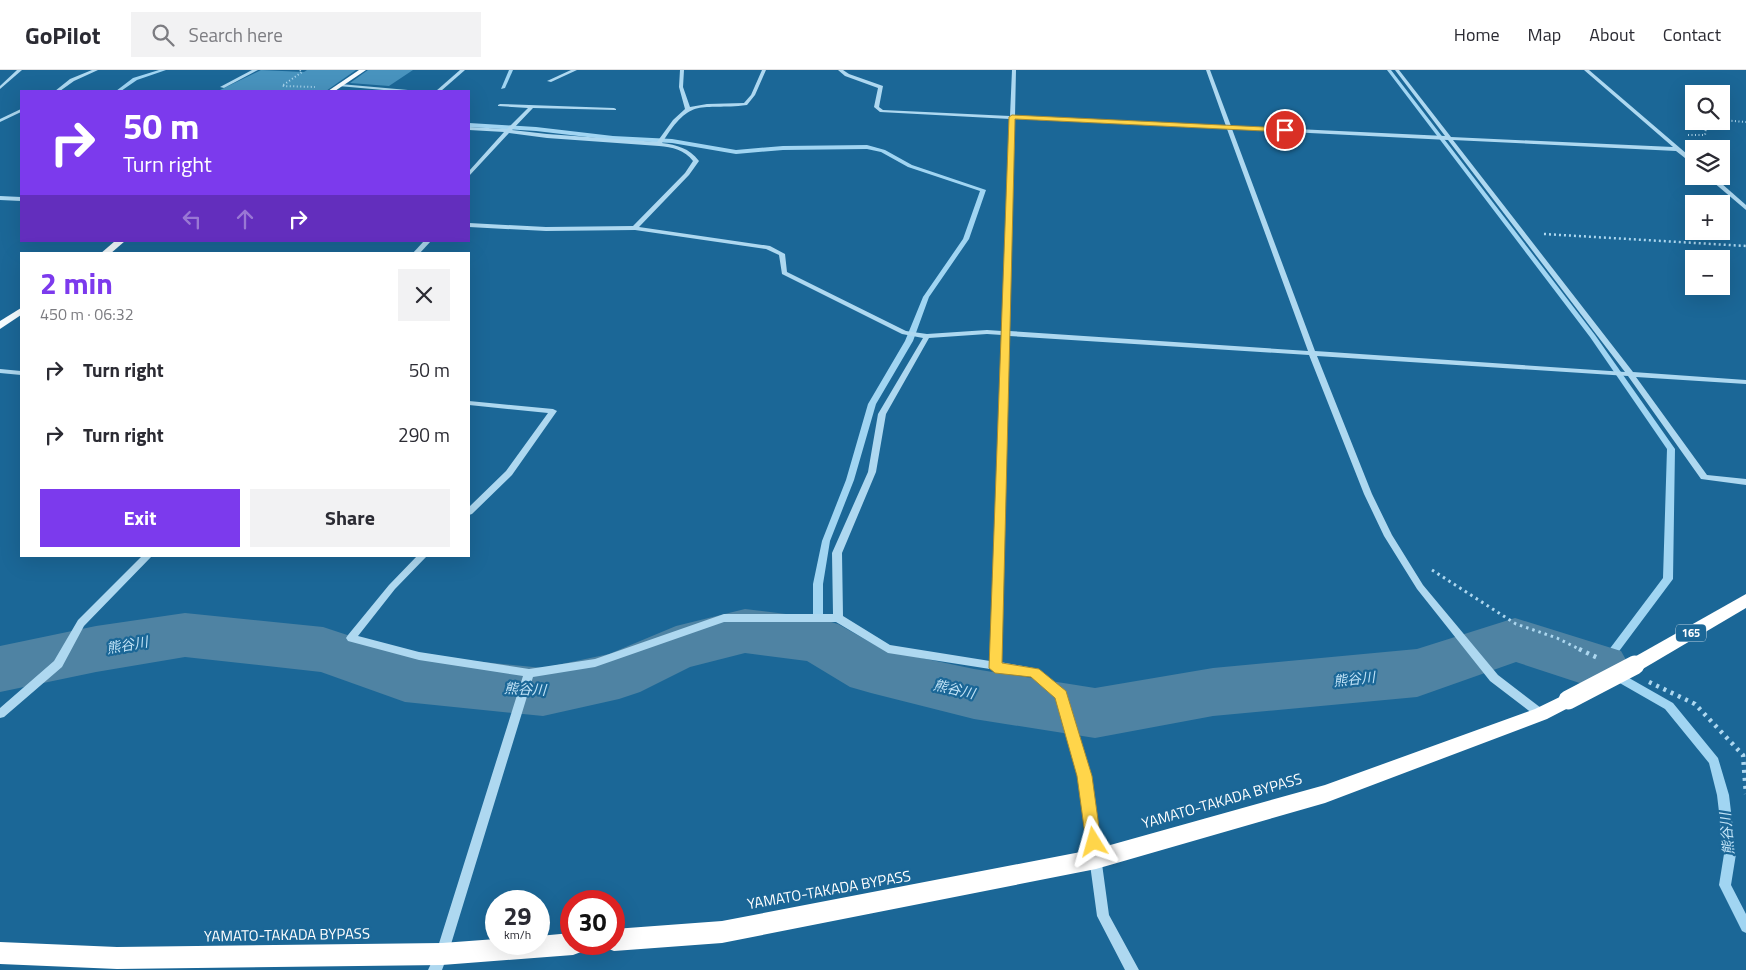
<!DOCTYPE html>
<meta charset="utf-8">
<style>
:root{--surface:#fff;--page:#f2f2f3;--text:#2b2b33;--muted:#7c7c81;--line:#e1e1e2;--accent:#7c3aed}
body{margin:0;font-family:"Titillium Web","Noto Sans JP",sans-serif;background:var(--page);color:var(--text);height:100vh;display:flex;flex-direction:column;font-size:19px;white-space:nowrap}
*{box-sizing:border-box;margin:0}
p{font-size:16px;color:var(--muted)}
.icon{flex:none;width:28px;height:28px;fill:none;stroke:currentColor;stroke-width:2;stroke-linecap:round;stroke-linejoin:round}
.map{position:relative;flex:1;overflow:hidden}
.panel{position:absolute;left:20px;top:182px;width:450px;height:305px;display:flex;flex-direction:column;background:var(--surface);border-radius:0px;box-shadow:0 5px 20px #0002}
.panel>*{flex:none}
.hud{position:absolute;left:20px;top:20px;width:450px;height:152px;border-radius:0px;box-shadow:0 5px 20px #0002;background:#7c3aed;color:#fff;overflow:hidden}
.buttons{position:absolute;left:1685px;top:15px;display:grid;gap:10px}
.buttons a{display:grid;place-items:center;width:45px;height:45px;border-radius:0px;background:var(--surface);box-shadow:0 5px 20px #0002;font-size:25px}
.speed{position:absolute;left:485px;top:820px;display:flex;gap:10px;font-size:25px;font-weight:700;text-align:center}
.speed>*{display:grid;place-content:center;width:65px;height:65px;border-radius:50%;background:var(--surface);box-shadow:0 5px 20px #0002;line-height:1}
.speed small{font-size:12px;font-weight:400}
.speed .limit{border:8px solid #d22;background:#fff;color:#111}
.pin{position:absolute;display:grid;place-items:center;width:42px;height:42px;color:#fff;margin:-21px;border:2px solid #fff;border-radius:50%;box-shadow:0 1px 5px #0007}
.me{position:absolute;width:55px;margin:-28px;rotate:352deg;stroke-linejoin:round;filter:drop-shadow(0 0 4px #0008)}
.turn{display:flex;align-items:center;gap:18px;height:105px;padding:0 20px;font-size:22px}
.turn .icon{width:65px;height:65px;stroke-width:2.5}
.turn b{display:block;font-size:35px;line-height:42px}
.lanes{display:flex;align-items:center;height:48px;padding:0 20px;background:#0003;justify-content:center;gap:25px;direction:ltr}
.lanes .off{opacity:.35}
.round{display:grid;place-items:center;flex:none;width:52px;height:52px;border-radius:0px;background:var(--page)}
.overview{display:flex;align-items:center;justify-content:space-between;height:85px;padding:0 20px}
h1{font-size:30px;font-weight:700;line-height:38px;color:var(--accent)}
.cta{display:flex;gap:10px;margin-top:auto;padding:10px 20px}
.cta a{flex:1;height:58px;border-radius:0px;background:var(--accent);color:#fff;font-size:20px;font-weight:700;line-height:58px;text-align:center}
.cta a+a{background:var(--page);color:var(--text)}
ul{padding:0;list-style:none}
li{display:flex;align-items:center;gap:15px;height:65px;padding:0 20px}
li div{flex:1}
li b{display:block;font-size:19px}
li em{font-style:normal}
header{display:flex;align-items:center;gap:30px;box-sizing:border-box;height:70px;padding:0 25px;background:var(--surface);border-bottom:1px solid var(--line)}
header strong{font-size:24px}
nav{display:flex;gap:28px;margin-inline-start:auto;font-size:18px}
.search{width:350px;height:45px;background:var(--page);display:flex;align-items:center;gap:12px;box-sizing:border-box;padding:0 18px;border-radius:0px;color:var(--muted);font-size:19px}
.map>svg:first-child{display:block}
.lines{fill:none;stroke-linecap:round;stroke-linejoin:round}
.stream{fill:#a1d5f2;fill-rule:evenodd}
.river{fill:#4f83a3;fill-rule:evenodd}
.building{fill:#4893be}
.path-far3{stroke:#aed8f0;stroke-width:2;stroke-dasharray:1 2.5;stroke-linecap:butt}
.path-far2{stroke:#aed8f0;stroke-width:2.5;stroke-dasharray:2 3;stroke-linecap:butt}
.path-far1{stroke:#aed8f0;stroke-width:3;stroke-dasharray:2.5 4;stroke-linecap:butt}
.path{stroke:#aed8f0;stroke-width:4.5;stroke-dasharray:3 5;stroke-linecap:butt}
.minor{fill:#aed8f0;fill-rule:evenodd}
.major{fill:#f7fcff;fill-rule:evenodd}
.highway{fill:#fff;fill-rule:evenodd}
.highway-bridge{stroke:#fff;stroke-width:19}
.route{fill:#ffd54a;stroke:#a68a30}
.labels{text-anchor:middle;stroke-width:4.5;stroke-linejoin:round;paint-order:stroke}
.shield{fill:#1b6797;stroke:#bbd1e0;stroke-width:1}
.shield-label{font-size:11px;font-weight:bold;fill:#fff}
.water-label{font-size:14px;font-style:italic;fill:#c2e4f8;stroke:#1b6797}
.near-street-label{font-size:15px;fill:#fff;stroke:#1b6797}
</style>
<header>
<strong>GoPilot</strong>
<div class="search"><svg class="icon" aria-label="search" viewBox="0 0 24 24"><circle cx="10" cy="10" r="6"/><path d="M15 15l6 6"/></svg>Search here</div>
<nav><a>Home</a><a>Map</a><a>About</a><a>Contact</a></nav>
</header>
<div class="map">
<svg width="1746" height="900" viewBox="0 0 1746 900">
<rect width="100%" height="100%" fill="#1b6797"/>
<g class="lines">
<g class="stream">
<path d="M159,0H166L137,10L121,21H116L133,8Z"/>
<path d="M509,0H513L505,18L501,19Z"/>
<path d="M1387,0H1391L1595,265L1675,379L1673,509L1608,596L1673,633L1718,688L1729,725L1736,784L1731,815L1746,844V863L1742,861L1719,815L1724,784L1717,725L1709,693L1665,639L1597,600L1596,597L1663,508L1667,379L1590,267Z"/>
<path d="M469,53L536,57L613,66L672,69L736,80L783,76L867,75L885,80L912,95L986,120L969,169L929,227L913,271L876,334L854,410L830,471L823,514V570L821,573L818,574L815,573L813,570V514L822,471L846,410L868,334L905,271L923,227L963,169L980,121L908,97L881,82L867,79L783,80L736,84L672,73L613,70L536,61L469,57Z"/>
</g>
<path class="river" d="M745,539L818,548L838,554L884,580L974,599L1095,618L1213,598L1417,579L1515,548L1621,581L1630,597L1621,613L1601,620L1516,592L1417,627L1213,646L1095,668L974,649L871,623L850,617L807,591L745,583L690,597L640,622L619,629L543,646L405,632L321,602L185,587L96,602L0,622V576L96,556L185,543L323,557L405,584L543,598L609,584L676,556Z"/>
</g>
<g class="building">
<path d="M261,0L304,2L307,0H356L326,21H218Z"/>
<path d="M368,0H413L389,16L350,13Z"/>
</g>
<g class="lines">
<g class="path-far3">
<path d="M300,0L302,2L282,16L315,17"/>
<path d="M1721,50L1746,52"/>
<path d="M1688,65H1705L1707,51"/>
</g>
<path class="path-far2" d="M1544,164L1746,176"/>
<path class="path-far1" d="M1432,500L1516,554L1557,568L1581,580"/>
<g class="path">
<path d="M1579,579L1598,588"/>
<path d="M1649,612L1695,634L1743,685L1746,724"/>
</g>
<g class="minor">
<path d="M17,0H22L0,19V16Z"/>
<path d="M92,0H98L74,11L60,21H55L70,9Z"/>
<path d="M252,0H258L224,18L220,17Z"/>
<path d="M460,0H465L441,21H436Z"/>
<path d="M571,0H577L551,12L547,11Z"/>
<path d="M680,0H684L683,17L690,37L707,34L744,33L751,25L762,0H766L755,25L747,35C699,41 692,25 662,73C677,75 689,78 699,91L689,105L639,157L770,176L785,184L787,202L906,261L927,264L987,260L1002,261L1010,49L880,42L874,37L878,18L845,6L838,0H843L849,4L883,16L879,37L883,40L1010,46L1012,0H1016L1015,46L1226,56L1206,0H1210L1231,56L1445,66L1395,0H1399L1451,67L1673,77L1584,0H1589L1694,90V95L1676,81L1453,70L1633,302L1746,310V314L1636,307L1707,405L1746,409V415L1701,409L1628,306L1317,286L1372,424L1392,465L1423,515L1498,605L1545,641L1546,644L1545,647L1541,648L1537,647L1490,611L1417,519L1384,466L1364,424L1309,285L1009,266L1000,592L1039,599L1065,622L1066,625L1090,706L1109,845L1139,900H1125L1097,846L1078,706L1056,627L1032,606L999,600L995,602L990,599L888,583L836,552H724L595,597L533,607L448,884L442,900H428L436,883L523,606L419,590L348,571L346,568L348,565L389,515L417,486H427L395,519L358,566L419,582L529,599L595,589L724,544H833L832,483L868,402L878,344L923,268L902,264L782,204L779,185L766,179L635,160L546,161L469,157V153L546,157L633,156L685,103L693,91C685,80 672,77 659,76L547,68L509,63L469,106V101L504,62L469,60V57L507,59L528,38L498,36V35L500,34L614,38L616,39V40L533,38L512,60L547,64L657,72L673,50L685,39L679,17ZM1015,49L1227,59L1308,281L1009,261ZM1232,59L1448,70L1625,302L1315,281ZM987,264L1002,265L990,591L890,575L843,546L842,483L876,402L886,344L929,268Z"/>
<path d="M340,14L408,20L410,21H395L338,16V14Z"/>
<path d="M21,39V42L0,52V49Z"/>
<path d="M1706,106H1713L1746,135V140Z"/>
<path d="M0,126L21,127V131L0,130Z"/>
<path d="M424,171H431L419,184H412Z"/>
<path d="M0,299L21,301V305L0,303Z"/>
<path d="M469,331L553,339L557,341L512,405L472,444L469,445V437L506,401L548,343L469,335Z"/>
<path d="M142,486H152L84,556L62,597L4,647L0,648V638L54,591L78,550Z"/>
</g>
<g class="major">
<path d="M359,0H366L335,21H328Z"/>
<path d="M115,171H125L110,184H100Z"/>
<path d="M21,238V245L0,259V251Z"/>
</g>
<g class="highway">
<path d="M1746,524V538L1641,600L1635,602L1629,600L1626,595L1629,590Z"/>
<path d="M1568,623L1574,625L1577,630L1574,635L1547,649L1325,733L1096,799L722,873L614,881L606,878L605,874H614V859L722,851L1096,779L1325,715L1535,639Z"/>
<path d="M571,863V874H584L581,882L573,885L442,895L117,899L0,894V872L117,877L442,873L496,869V874H539V866Z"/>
</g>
<path class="highway-bridge" d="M1568,630L1635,595"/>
</g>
<path class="route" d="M1012,45L1285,58L1289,60L1285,62L1015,49L1002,593L1039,599L1066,621L1092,706L1101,772L1099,778L1094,780L1088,778L1086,772L1077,706L1055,628L1031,607L995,603L989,598L1009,47Z"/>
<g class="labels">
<rect class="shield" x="1676" y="554.5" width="30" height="17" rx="4"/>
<g class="shield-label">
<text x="1691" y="567">165</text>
</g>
<g class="water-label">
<text transform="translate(127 575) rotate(-10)" y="5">熊谷川</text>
<text transform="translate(1354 609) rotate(-6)" y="5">熊谷川</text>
<text transform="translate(525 619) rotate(3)" y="5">熊谷川</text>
<text transform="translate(954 619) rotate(13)" y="5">熊谷川</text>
<text transform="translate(1727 764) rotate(-95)" y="5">熊谷川</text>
</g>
<g class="near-street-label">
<text transform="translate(1222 731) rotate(-16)" y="5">YAMATO-TAKADA BYPASS</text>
<text transform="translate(829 820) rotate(-10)" y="5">YAMATO-TAKADA BYPASS</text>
<text transform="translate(287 865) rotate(-1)" y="5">YAMATO-TAKADA BYPASS</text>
</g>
</g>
</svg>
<div class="buttons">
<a><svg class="icon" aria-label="search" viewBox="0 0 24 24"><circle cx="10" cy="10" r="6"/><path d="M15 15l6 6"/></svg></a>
<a><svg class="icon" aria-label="layers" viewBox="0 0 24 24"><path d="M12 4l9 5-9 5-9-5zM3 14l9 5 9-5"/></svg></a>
<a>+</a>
<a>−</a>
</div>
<div class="speed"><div>29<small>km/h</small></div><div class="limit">30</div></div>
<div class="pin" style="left:1285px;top:60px;background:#d93025"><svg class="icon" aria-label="arrive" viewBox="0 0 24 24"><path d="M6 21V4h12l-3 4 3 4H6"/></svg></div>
<svg class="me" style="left:1094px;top:772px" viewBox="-20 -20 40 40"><path d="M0-17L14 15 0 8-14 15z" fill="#ffd54a" stroke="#fff" stroke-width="4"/></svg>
<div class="hud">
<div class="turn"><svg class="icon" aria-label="right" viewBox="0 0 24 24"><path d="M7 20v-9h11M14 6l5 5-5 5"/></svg><div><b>50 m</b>Turn right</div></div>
<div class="lanes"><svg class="icon off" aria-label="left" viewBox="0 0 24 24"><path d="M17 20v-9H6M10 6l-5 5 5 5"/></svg><svg class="icon off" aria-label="ahead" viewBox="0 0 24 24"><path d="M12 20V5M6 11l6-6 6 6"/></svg><svg class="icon" aria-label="right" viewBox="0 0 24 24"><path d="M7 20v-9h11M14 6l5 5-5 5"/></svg></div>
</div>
<section class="panel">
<div class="overview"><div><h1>2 min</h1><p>450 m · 06:32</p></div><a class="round"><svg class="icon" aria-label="close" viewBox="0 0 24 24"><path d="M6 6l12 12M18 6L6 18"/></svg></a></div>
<ul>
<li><svg class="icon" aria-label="right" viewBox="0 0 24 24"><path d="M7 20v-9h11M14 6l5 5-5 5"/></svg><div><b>Turn right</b></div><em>50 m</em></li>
<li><svg class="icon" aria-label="right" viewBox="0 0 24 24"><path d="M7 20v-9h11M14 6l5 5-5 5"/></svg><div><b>Turn right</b></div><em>290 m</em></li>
</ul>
<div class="cta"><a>Exit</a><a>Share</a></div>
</section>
</div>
